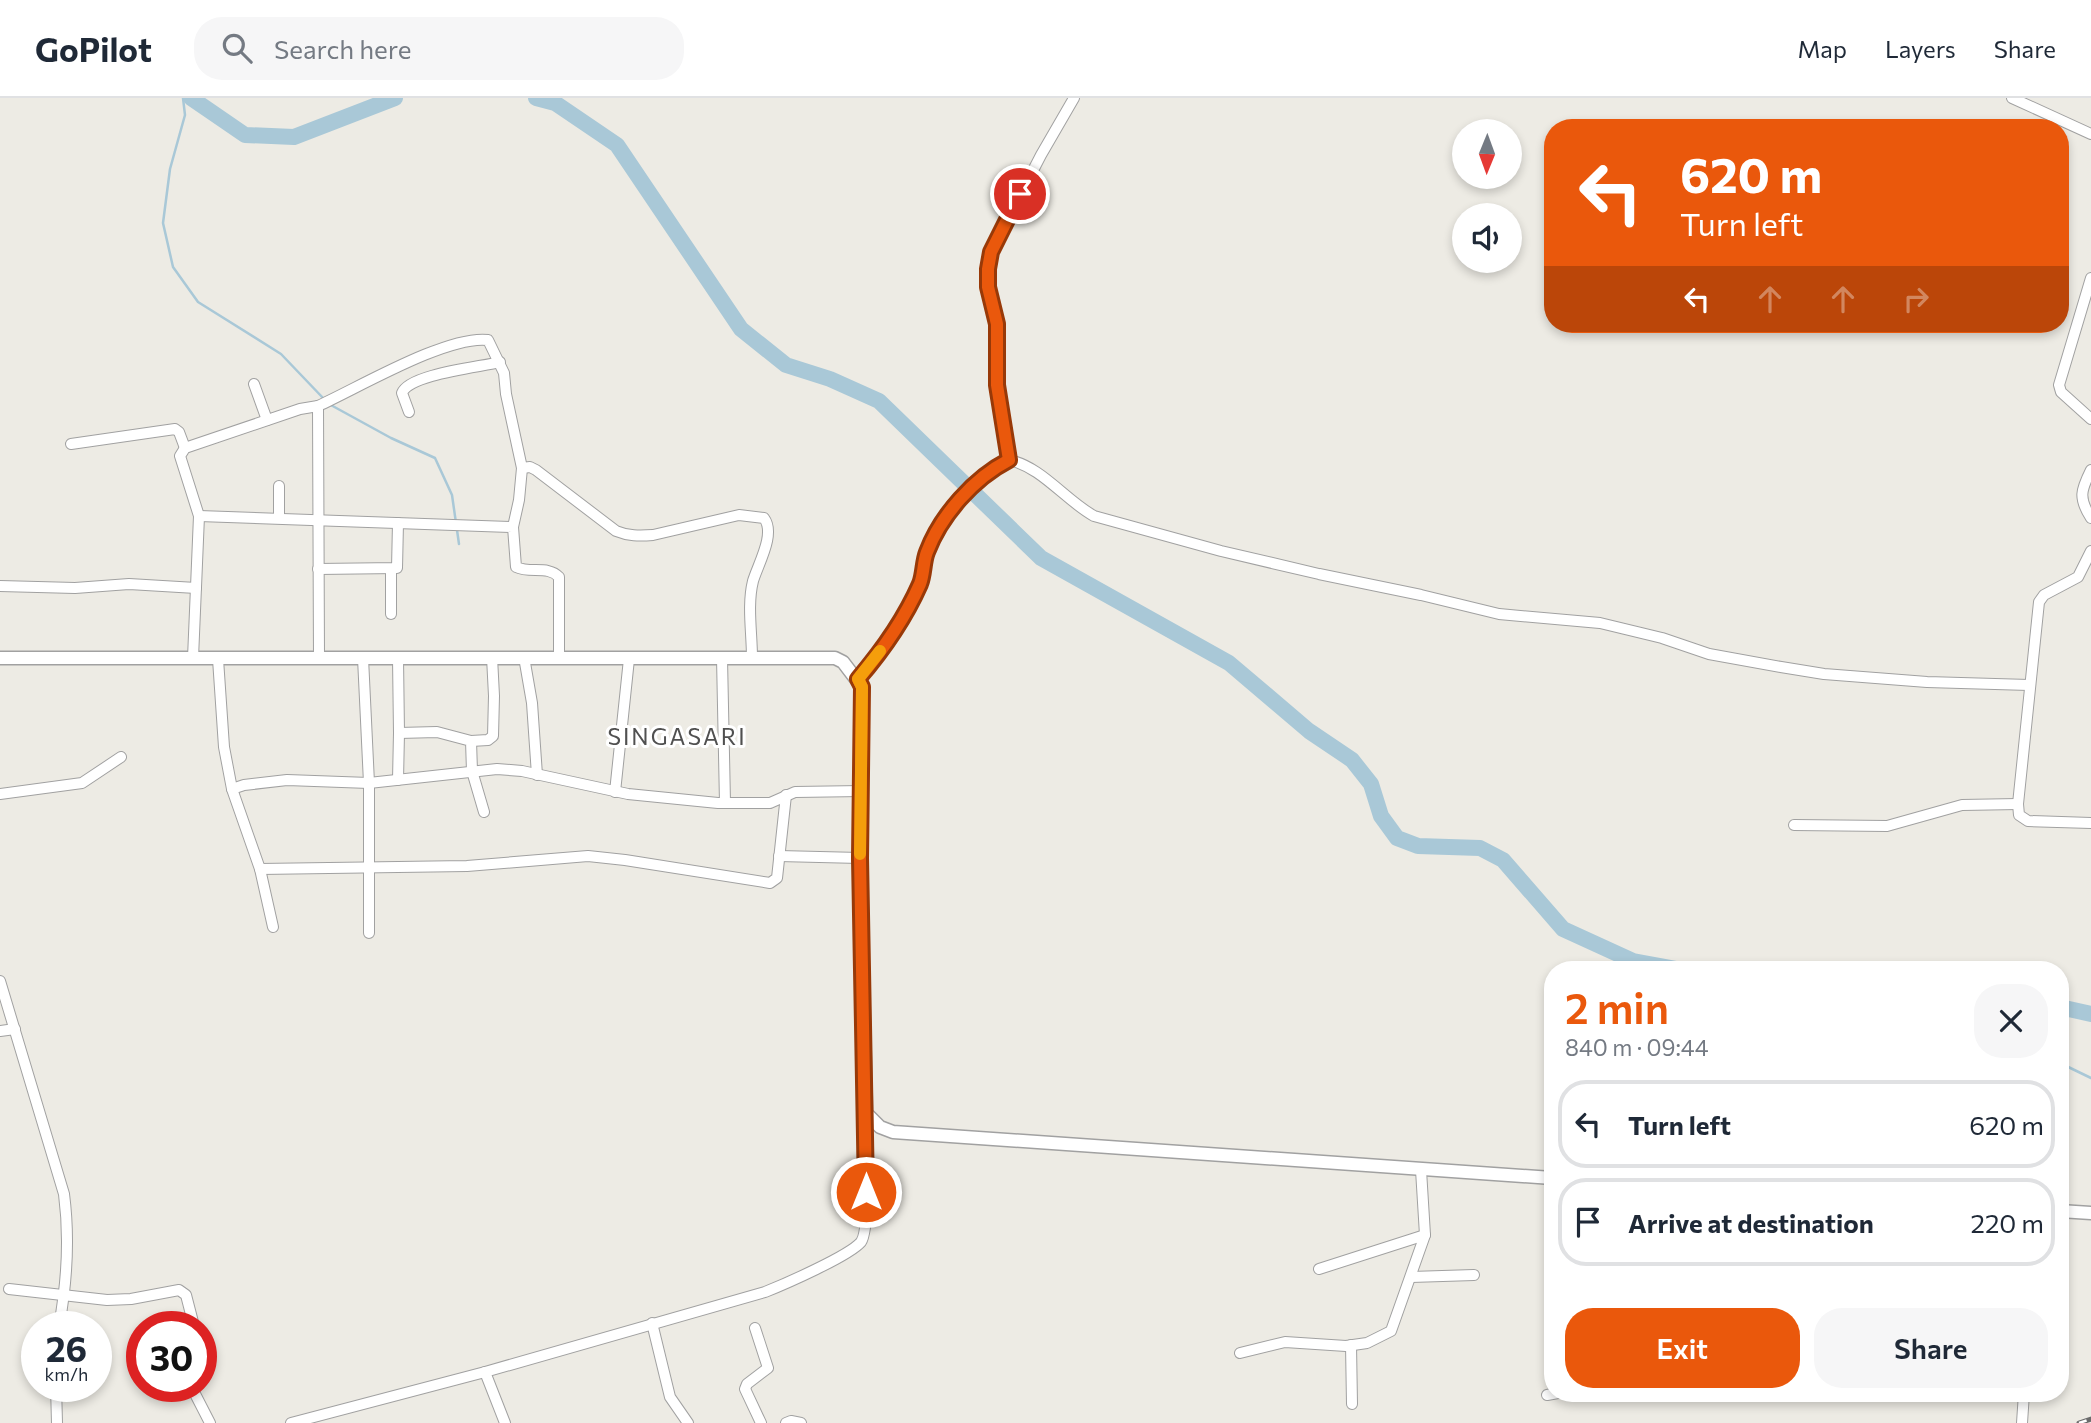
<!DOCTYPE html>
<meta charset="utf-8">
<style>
:root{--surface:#fff;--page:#f6f6f7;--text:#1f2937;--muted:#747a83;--line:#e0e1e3;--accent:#ea580c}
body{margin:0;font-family:Commissioner,sans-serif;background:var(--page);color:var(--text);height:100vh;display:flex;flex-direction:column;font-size:26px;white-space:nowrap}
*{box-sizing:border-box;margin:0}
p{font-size:23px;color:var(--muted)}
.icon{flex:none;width:38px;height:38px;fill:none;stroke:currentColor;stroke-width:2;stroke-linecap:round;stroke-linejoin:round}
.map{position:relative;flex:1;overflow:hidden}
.details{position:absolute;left:1544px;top:863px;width:525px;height:441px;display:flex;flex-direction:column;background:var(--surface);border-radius:28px;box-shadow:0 4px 10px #0003}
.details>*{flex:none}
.banner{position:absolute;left:1544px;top:21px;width:525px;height:214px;border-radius:28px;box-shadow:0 4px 10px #0003;background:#ea580c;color:#fff;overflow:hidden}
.needle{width:46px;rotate:181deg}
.tools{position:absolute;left:1452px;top:21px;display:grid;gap:14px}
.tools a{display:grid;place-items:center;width:70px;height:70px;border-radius:50%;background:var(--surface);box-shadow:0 4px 10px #0003;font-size:35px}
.speed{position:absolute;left:21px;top:1213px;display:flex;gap:14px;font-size:35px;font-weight:700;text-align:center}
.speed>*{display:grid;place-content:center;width:91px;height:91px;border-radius:50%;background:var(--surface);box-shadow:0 4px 10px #0003;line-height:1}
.speed small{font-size:18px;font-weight:400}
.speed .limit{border:10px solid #d22;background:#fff;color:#111}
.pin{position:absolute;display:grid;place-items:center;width:60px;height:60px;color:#fff;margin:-30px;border:4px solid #fff;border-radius:50%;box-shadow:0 2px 7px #0007}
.me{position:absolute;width:77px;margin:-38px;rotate:0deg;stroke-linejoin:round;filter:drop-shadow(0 0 5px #0008)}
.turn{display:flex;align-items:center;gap:24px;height:147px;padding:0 21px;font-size:32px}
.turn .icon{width:91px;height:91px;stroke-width:2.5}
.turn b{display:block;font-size:49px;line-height:60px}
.lanes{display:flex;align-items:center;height:66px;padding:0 21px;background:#0003;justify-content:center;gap:35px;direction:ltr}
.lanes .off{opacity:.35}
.round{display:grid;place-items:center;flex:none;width:74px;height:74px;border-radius:28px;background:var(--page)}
.overview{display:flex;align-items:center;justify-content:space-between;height:119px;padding:0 21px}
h1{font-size:42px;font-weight:600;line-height:52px;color:var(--accent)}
.action{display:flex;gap:14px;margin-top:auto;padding:14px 21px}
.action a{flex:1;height:80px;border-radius:28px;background:var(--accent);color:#fff;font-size:28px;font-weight:600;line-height:80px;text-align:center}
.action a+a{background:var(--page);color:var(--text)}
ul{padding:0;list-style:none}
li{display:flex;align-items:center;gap:21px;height:88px;margin:0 14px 10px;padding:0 7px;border:4px solid var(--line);border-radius:28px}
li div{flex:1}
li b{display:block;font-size:26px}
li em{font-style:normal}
header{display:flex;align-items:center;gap:42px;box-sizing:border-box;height:98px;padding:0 35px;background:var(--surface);border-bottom:2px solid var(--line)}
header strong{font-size:33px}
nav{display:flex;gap:38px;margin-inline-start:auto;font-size:24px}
.search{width:490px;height:63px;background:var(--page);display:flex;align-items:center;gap:18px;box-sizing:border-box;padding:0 24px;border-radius:28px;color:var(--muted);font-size:26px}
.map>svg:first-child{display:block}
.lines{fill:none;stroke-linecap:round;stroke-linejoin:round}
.stream{stroke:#a9c8d7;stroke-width:2.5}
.river{stroke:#a9c8d7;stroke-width:16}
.minor-casing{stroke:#a1a1a1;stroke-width:12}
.tertiary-casing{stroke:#a1a1a1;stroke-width:15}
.minor{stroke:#fff;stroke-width:10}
.tertiary{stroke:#fff;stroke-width:12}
.rail-casing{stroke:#6b6b6b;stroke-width:5}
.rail{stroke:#fff;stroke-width:2.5;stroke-dasharray:8;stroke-linecap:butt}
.route-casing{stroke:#983908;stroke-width:18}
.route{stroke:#ea580c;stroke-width:12}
.slow{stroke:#f59e0b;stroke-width:12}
.labels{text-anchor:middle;stroke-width:6;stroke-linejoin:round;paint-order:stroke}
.quarter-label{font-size:23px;letter-spacing:2px;fill:#505050;stroke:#fff}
</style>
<header>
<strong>GoPilot</strong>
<div class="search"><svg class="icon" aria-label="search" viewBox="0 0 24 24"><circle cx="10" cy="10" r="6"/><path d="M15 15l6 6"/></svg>Search here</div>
<nav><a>Map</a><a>Layers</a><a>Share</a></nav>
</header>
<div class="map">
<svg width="2091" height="1325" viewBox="0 0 2091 1325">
<rect width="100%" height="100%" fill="#edebe4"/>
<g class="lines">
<g class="stream">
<path d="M183,0L185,17L170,71L163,125L173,169L198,204L281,256L324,301"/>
<path d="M329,306L391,340L435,360L452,397L459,446"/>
<path d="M2060,965L2091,980"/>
</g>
<g class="river">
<path d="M191,0L245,37L294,39L395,0"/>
<path d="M536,0L555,5L617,47L741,231L786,267L830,281L879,303L1041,460L1229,565L1309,633L1352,662L1371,686L1381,718L1397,740L1418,748L1480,750L1503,762L1563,831L1633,863L1682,872"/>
<path d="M2060,909L2091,916"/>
</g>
<g class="minor-casing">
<g id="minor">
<path d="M2012,0L2091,36"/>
<path d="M2091,180L2059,287L2061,294L2091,321"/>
<path d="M254,286L267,322"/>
<path d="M318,308L319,560"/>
<path d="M409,314L402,295C409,276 481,269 500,264"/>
<path d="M71,346L175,331L179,334L185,350"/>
<path d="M1009,362L997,287V226L988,189L991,154L1041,57L1074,0"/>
<path d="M522,370L530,369L536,372L616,433C628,438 639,438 653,437L739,417L764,420C776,436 758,466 753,483C747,507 752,535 752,560"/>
<path d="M2091,372C2081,392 2078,400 2091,420"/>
<path d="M199,418L513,429L516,469C530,476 548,467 559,479V559"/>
<path d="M279,420V388"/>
<path d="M2091,453L2078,479L2044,497L2039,504L2018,706L2019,717L2028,723L2091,725"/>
<path d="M318,471L397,470L398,425"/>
<path d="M391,472V516"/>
<path d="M0,488L75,490L129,486L196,490"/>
<path d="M524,559L532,605L537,677"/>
<path d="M193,560L199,418L180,358L185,350L300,311L318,308C358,290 447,237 488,242L504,275L506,296L522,370L519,402L513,429"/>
<path d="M363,560L369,685V835"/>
<path d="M722,560L725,705"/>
<path d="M218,561L224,649L232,691L260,771L467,768L588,758L625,762L770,785L777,780L786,697"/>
<path d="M857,581C882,553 905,520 920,486C924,476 923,464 927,454C941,417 974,380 1009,362C1042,369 1065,402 1094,418L1221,453L1319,476L1421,497L1499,516L1600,525L1662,540L1709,556L1781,569L1824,576L1927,584L2029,587"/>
<path d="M399,635L437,634L471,643L472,673L484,714"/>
<path d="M471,643L488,642L493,638L494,598L492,559"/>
<path d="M398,682L399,635L398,560"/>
<path d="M232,691L244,687L287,682L369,685L497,671L522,673L628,696L718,705H770L795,694L862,693"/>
<path d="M615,694L629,561"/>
<path d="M0,696L82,685L121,659"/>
<path d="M1794,727L1887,728L1962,707L2018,706"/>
<path d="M779,758L860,760"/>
<path d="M260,771L273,829"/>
<path d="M0,883L64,1096C70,1142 67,1184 59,1228"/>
<path d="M0,933L15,931"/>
<path d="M1319,1171L1425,1137"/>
<path d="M1411,1179L1474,1177"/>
<path d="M9,1191L107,1202L131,1201L179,1192L186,1197L194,1228"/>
<path d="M652,1225L670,1299L688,1325"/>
<path d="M755,1230L768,1270L747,1286L745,1291L761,1325"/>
<path d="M1351,1247L1352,1306"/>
<path d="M1240,1255L1285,1244L1346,1248L1367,1245L1391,1233L1425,1137L1421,1072"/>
<path d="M485,1274L505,1325"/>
<path d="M56,1288L57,1325"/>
<path d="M191,1288L210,1325"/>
<path d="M1547,1297L1558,1295"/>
<path d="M291,1325L485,1274L765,1194C785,1186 849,1158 861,1144C871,1130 866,1037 866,1015"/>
<path d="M786,1325L791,1323L801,1325"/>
<path d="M2022,1325L2024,1295"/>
</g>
</g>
<g class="tertiary-casing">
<g id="tertiary">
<path d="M0,560H835L843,564L862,589L860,760L866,1015L880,1029L893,1034L1552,1080"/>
<path d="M2060,1113L2091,1115"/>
</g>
</g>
<use href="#minor" class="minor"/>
<use href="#tertiary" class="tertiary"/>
<g class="rail-casing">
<path id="rail" d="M2079,1325L2091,1321"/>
</g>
<use href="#rail" class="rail"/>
</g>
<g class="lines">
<g class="route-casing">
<path id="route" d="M866,1094L860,760L862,589L858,581C882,553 905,520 920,486C924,476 923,464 927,454C941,417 974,380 1009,362L997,287V226L988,189V171L991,154L1020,96"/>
</g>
<use href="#route" class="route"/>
<path class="slow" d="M860,756L862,589L858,581L880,553"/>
</g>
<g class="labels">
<g class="quarter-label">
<text x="677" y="647">SINGASARI</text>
</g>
</g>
</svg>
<div class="tools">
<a><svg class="needle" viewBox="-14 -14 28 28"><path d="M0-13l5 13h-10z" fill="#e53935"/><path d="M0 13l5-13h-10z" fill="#747a83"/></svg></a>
<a><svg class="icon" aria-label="sound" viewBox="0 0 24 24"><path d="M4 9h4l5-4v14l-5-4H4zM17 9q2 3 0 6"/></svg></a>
</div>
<div class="speed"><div>26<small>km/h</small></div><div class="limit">30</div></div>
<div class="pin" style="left:1020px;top:96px;background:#d93025"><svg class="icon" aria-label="arrive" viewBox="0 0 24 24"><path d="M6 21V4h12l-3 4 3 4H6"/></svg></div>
<svg class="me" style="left:866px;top:1094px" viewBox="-20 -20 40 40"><circle r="17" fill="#ea580c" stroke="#fff" stroke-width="3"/><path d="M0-11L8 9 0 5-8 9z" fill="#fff"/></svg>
<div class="banner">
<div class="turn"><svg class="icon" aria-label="left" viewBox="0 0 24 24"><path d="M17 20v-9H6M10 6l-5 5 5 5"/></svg><div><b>620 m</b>Turn left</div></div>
<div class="lanes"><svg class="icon" aria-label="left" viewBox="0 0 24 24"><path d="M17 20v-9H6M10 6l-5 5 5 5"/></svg><svg class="icon off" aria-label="ahead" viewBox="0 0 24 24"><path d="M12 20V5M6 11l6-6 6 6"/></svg><svg class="icon off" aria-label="ahead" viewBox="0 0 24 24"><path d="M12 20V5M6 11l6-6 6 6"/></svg><svg class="icon off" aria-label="right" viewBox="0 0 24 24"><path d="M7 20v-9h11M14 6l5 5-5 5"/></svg></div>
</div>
<section class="details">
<div class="overview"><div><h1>2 min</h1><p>840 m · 09:44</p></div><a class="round"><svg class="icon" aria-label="close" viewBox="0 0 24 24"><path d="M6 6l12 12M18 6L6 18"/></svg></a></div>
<ul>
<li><svg class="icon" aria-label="left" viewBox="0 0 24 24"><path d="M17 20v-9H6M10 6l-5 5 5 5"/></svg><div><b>Turn left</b></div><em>620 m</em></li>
<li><svg class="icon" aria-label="arrive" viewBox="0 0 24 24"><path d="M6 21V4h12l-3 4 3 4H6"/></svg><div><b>Arrive at destination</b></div><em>220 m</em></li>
</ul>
<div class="action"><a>Exit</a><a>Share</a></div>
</section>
</div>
